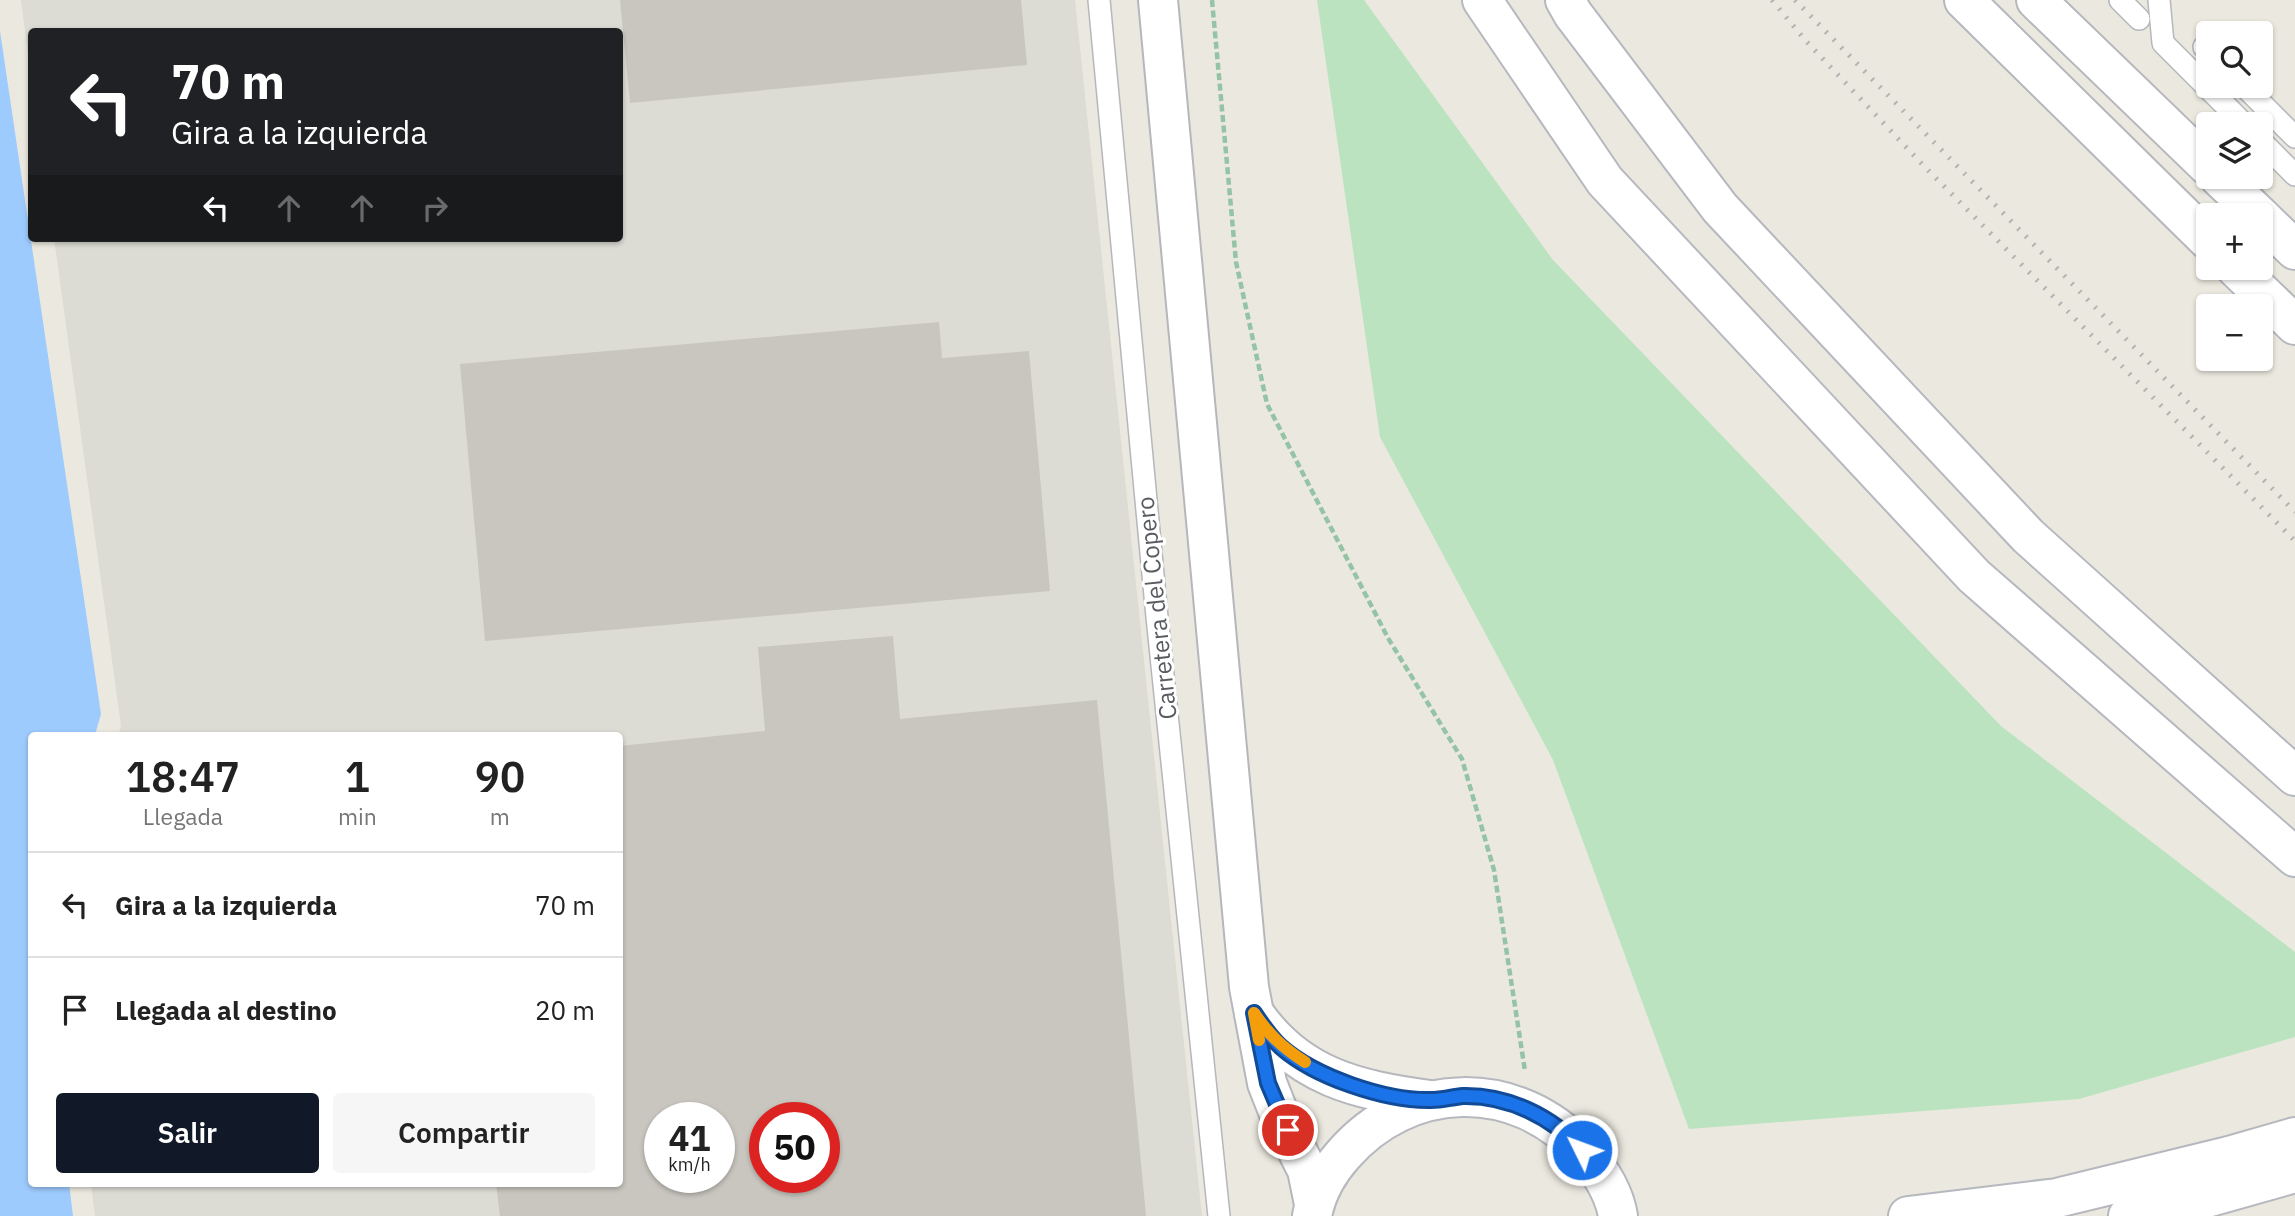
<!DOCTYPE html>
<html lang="es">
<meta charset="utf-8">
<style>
:root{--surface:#fff;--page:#f6f6f6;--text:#222;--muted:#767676;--line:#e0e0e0;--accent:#111827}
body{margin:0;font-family:"IBM Plex Sans",sans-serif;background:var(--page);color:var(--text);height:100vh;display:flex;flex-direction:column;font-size:26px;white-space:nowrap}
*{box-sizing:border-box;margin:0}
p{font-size:23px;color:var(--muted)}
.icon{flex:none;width:38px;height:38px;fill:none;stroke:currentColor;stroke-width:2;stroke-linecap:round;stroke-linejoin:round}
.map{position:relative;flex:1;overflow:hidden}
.drawer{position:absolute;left:28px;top:732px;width:595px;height:455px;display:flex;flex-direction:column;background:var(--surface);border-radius:7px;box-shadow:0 2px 5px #0004}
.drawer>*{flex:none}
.banner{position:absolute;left:28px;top:28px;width:595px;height:214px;border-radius:7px;box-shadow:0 2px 5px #0004;background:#202124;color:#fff;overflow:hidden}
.buttons{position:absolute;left:2196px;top:21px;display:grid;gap:14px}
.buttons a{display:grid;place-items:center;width:77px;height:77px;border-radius:7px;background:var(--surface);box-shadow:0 2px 5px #0004;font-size:35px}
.speed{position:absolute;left:644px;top:1102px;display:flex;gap:14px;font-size:35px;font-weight:700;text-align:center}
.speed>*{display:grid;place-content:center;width:91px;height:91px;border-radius:50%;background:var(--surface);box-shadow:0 2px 5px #0004;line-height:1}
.speed small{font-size:18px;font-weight:400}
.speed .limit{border:10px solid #d22;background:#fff;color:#111}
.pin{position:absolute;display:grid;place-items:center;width:60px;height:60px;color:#fff;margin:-30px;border:4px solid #fff;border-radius:50%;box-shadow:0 2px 7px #0007}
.me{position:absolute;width:77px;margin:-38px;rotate:312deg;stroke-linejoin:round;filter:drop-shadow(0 0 5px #0008)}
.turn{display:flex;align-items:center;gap:24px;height:147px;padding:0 28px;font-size:32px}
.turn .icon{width:91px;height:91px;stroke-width:2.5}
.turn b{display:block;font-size:49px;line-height:60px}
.lanes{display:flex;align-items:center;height:66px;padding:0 28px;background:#0003;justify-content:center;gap:35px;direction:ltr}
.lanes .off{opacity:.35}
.eta{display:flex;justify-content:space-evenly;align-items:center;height:119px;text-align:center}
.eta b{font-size:42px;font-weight:600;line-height:49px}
.button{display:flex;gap:14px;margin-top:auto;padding:14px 28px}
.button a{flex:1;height:80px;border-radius:7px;background:var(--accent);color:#fff;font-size:28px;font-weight:600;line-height:80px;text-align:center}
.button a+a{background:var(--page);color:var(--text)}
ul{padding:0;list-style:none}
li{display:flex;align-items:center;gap:21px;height:105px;padding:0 28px;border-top:2px solid var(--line)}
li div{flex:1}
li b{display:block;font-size:26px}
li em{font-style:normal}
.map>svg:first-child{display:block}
.industrial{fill:#dcdbd4;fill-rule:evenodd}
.green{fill:#bbe3bf}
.water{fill:#9dcbfd}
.building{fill:#c8c6be;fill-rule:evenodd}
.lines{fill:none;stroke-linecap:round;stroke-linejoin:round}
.service-casing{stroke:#b5b7bc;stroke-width:24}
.minor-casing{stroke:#b5b7bc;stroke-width:42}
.tertiary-casing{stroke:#b5b7bc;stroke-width:42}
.secondary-casing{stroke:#b5b8be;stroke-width:42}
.path{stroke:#95c3a6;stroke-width:4.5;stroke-dasharray:7 3.5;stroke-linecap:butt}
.service{stroke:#fff;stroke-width:21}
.minor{stroke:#fff;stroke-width:38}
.tertiary{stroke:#fff;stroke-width:38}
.secondary{stroke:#fff;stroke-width:38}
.rail{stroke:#b2b3b3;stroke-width:5;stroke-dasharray:2 9;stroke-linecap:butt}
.route-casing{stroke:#114b97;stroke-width:18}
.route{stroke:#1a73e8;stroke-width:12}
.slow{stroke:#f59e0b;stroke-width:12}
.labels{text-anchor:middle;stroke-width:6;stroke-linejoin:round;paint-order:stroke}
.street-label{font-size:24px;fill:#585b60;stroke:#fff}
</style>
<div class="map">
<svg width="2295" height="1216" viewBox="0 0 2295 1216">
<rect width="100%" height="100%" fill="#ebe9df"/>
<path class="industrial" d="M21,0H1075L1202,1216H95L91,1183H620V735H118L121,726L54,238H620V32H32L31,78ZM660,1118H719V1178H660ZM765,1118H824V1178H765Z"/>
<path class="green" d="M1317,0H1364L1553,260L2001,726L2295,952V1037L2079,1099L1689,1129L1553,760L1380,437Z"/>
<path class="water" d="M0,31L101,714L95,735H32V1183H69L73,1216H0Z"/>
<g class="building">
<path d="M620,0H1021L1027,65L630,103Z"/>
<path d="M939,322L942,358L1029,351L1050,591L485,641L460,364Z"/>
<path d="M893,636L900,719L1097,700L1146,1216H500L496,1183H620V746L765,731L758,647ZM660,1118H719V1178H660ZM765,1118H824V1178H765Z"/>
</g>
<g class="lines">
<g class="service-casing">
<g id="service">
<path d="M1099,0L1157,617L1219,1216"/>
<path d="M2120,0L2139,19"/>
<path d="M2159,0L2163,43L2244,124"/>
<path d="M2204,47L2208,51"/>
<path d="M2244,86L2295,137"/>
<path d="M2261,141L2295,175"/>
</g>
</g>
<g class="minor-casing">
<g id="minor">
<path d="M1158,0L1249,987L1267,1083L1280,1116L1307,1170L1314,1204"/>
<path d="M1254,1013C1298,1077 1357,1090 1430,1100"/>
</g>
</g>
<g class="tertiary-casing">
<g id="tertiary">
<path d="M1964,0L2208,240"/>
<path d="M2036,0L2208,166"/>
<path d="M2219,177L2259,215"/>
<path d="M2261,217L2295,250"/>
<path d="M2236,268L2295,325"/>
</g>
</g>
<g class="secondary-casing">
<g id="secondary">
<path d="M1482,0L1605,181L1974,576L2295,857"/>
<path d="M1565,0L1573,14L1720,208L2028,536L2295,776"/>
<path d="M1312,1216C1316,1194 1328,1172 1343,1155C1408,1080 1516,1077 1583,1151C1599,1169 1614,1192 1618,1216"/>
<path d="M1908,1216L2057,1198L2229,1156L2295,1137"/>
<path d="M2128,1216L2171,1208L2295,1173"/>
</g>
</g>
<path class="path" d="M1212,0L1236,262L1267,404L1388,638L1462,759L1494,870L1525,1071"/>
<use href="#service" class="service"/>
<use href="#minor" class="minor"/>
<use href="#tertiary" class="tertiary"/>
<use href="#secondary" class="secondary"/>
<g class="rail">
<path d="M1772,0L1805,40L1921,163L2295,541"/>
<path d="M1795,0L2295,512"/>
</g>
</g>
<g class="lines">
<g class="route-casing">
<path id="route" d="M1288,1130L1268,1083L1254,1013C1262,1025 1270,1037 1281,1047C1315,1077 1385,1101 1431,1100C1442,1100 1452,1097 1463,1096C1508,1095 1553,1117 1582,1150"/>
</g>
<use href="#route" class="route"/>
<path class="slow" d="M1259,1040L1254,1013C1269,1035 1283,1048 1305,1062"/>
</g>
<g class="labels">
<g class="street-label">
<text transform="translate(1157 608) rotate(-96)" y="8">Carretera del Copero</text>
</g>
</g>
</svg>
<div class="buttons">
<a><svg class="icon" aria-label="search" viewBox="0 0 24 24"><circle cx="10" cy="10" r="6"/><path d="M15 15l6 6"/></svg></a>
<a><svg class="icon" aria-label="layers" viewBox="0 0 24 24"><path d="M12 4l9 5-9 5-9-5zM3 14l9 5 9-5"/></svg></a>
<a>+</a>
<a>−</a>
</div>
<div class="speed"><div>41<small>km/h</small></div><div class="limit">50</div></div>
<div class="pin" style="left:1288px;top:1130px;background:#d93025"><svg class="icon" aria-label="arrive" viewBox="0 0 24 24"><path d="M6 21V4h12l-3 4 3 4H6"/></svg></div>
<svg class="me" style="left:1582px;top:1150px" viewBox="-20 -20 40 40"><circle r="17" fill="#1a73e8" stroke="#fff" stroke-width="3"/><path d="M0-11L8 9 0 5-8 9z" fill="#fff"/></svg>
<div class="banner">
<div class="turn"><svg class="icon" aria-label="left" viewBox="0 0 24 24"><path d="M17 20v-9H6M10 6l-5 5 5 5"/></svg><div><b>70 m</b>Gira a la izquierda</div></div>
<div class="lanes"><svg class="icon" aria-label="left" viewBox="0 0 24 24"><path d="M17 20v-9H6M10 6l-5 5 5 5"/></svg><svg class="icon off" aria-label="ahead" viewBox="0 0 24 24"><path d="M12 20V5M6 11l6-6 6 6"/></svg><svg class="icon off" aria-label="ahead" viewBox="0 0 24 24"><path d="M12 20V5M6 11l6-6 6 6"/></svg><svg class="icon off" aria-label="right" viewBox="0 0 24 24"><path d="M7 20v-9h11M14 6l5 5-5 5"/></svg></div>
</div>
<section class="drawer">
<div class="eta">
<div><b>18:47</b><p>Llegada</p></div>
<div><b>1</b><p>min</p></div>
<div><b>90</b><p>m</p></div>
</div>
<ul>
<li><svg class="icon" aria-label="left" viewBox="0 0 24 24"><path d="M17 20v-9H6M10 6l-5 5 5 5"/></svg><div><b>Gira a la izquierda</b></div><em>70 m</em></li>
<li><svg class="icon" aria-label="arrive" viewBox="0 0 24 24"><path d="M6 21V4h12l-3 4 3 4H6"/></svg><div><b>Llegada al destino</b></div><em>20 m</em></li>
</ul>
<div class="button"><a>Salir</a><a>Compartir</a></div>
</section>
</div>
